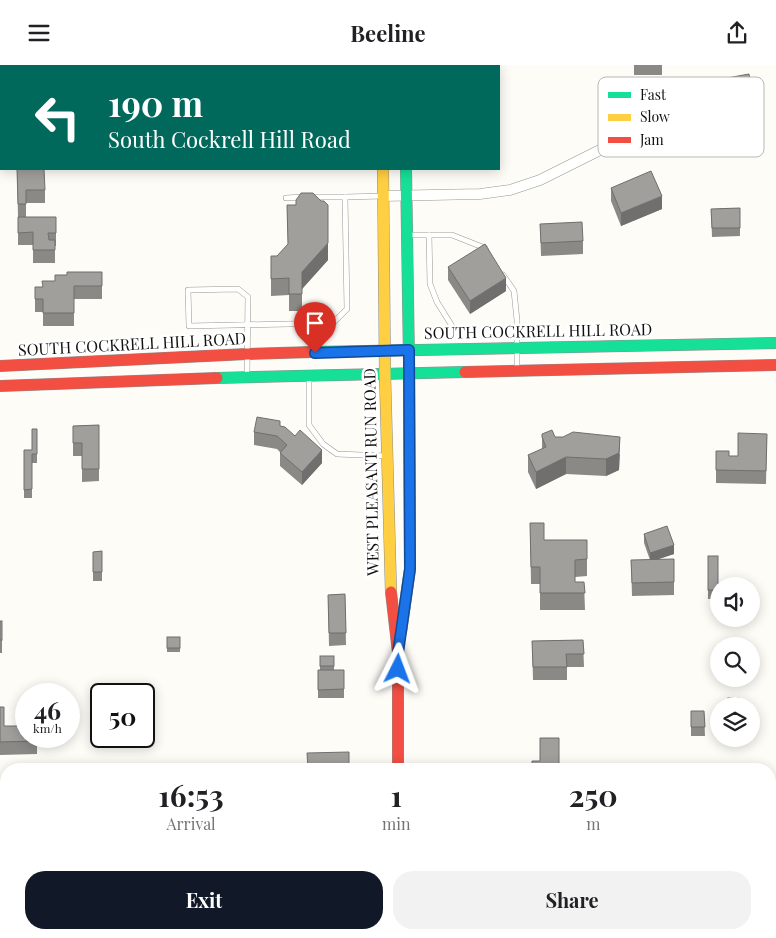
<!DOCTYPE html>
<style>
:root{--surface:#fff;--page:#f2f2f2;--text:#202124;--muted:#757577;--accent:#111827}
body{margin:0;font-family:"Playfair Display",serif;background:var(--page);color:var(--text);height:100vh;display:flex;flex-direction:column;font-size:19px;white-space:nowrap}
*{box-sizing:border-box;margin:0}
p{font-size:16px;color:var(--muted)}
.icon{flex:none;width:28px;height:28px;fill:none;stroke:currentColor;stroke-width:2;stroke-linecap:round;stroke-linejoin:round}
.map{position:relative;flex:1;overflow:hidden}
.side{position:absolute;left:0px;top:698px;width:776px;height:176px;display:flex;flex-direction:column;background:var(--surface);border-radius:20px 20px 0 0;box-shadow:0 2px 12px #0003}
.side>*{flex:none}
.top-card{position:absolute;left:0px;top:0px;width:500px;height:105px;box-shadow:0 2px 12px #0003;background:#00695c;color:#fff;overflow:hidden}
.tools{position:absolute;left:710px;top:512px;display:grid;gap:10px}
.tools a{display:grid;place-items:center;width:50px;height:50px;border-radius:50%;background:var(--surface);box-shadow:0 2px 12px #0003;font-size:25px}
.speed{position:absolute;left:15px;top:618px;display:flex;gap:10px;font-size:25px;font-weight:700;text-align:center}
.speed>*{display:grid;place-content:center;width:65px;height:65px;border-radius:50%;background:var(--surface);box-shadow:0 2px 12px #0003;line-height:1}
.speed small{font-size:12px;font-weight:400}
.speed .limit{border:2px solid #111;border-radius:8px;background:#fff;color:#111}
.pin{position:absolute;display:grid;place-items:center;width:42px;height:42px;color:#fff;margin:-51px -21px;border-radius:50% 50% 50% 0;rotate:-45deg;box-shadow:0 0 5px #0007}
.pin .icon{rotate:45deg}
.me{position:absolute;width:55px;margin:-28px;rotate:3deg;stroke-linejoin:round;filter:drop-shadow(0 0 4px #0008)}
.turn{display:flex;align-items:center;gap:18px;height:105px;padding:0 25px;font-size:22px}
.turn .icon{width:65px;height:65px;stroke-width:2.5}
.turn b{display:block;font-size:35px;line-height:42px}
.eta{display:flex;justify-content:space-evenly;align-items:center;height:85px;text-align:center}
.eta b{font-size:30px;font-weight:700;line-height:35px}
.action{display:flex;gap:10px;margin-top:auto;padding:10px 25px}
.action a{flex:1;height:58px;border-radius:20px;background:var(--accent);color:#fff;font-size:20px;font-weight:700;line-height:58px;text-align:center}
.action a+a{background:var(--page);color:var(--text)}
header{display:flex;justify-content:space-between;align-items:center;height:65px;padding:0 25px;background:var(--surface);font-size:22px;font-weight:700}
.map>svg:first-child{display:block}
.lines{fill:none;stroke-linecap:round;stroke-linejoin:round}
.lane-casing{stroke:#979795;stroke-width:6}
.street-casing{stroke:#979795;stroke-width:11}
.fast-casing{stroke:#8e8d8b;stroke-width:12}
.slow-casing{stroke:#8e8d8b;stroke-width:12}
.jam-casing{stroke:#8e8d8b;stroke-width:12}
.lane{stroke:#fffffe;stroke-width:5}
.street{stroke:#fffffe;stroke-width:10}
.fast{stroke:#16e098;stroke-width:11}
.slow{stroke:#ffcf43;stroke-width:11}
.jam{stroke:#f24e42;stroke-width:11}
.wall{fill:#8a8986}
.shaded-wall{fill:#716f6d}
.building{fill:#a19f9c;stroke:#716f6d}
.route-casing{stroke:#114b97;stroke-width:12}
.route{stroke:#1a73e8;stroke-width:9}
.labels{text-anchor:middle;stroke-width:5;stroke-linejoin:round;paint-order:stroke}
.street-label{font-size:16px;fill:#111;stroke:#fff}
.key{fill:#fff;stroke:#b8b8b8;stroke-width:1}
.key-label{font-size:14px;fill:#111}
</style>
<header><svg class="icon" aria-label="menu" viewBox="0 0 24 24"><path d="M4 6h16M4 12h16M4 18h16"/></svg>Beeline<svg class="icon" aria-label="share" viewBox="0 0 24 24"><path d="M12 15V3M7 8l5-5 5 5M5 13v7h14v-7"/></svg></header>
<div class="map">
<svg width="776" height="873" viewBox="0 0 776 873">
<rect width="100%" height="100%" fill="#fdfcf7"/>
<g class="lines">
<g class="lane-casing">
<g id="lane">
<path d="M311,132H345"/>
<path d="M286,133L302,132"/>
<path d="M408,170H452L485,183L486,185"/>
<path d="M429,170L430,219L437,237L452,261"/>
<path d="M503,210L514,226L517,255V303"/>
<path d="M314,258L315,285"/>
<path d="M247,310L248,232L238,224L188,225L189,261L333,258L347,244L345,132L383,131"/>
<path d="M309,314V360L323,379L337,389L386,391"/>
</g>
</g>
<g class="street-casing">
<path id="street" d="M383,131L480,129L510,125L540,115L630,70L640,68L650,70"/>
</g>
<g class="fast-casing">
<g id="fast">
<path d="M404,0V1"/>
<path d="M406,104L409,295"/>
<path d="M313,287L776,278"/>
<path d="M217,313L465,307"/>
<path d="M399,868V873"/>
</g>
</g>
<g class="slow-casing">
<g id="slow">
<path d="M383,104L385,309L391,527"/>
<path d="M401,567L410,504L409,295"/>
</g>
</g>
<g class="jam-casing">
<g id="jam">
<path d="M380,0V1"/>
<path d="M0,301L247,289L313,287"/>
<path d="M465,307L776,300"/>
<path d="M0,321L217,313"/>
<path d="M391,527L398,588V704"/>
</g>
</g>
<use href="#lane" class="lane"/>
<use href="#street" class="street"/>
<use href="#fast" class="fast"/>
<use href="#slow" class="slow"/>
<use href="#jam" class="jam"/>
</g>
<g class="wall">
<rect x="634" y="0" width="28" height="10"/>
<path d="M727,13L756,43V56L734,60L727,26Z"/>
<path d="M17,104L45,125V138H26V152H18Z"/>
<path d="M611,123L662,144L621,161L611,136Z"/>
<path d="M287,140L328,195L302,224V246H289V230L271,231V191H277L288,180Z"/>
<path d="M740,143V171L712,172L711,144Z"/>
<path d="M18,152H56V181H55V198H33V180H18Z"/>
<path d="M540,159L583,176V189L541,191Z"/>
<path d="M448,202L506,226L470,249L448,215Z"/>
<path d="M102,207V234H74V261H43V247H35V222H43L67,210Z"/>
<path d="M99,360V416L82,417V391H73V361Z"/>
<path d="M280,361L295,371L322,398L302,420L280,401V387L277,384L254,380V367Z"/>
<path d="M37,364V398H32V433H24V385H32Z"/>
<path d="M542,369L555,372L620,389L619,405L606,411L566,409L536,424L528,407V390L542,384Z"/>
<path d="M767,369L766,419L716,418V386L729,391H738Z"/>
<path d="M530,458L544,475H587V511L575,512V517H584L585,545H540V519H531Z"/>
<path d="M644,469L674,489L658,494L674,517V530L632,531L631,495H650L644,478Z"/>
<path d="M102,486V516H93V487Z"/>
<rect x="708" y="491" width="10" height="43"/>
<path d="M345,529L346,580L329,581L328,530Z"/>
<path d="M0,556L2,575V588H0Z"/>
<rect x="167" y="572" width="13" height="15"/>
<path d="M583,575L584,602H567V615H533L532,576Z"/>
<path d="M320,591H334V605H344V633H318V605H320Z"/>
<path d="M0,642L4,661L37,671V689L0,690Z"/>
<path d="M691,646H704L705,671H691Z"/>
<rect x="0" y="746" width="6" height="47"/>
<path d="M25,868L85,873H25Z"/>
<rect x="322" y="868" width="36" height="5"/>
<path d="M536,868L592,873H536Z"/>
</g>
<g class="shaded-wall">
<path d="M662,131V144L621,161V148Z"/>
<path d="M328,178V195L302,224V207Z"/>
<path d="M506,213V226L470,249V236Z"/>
<path d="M620,372L619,405L606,411V394Z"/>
<path d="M322,385V398L302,420V407Z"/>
<path d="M566,392V409L536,424V407Z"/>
<path d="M674,480V489L650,497V488Z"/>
</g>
<g class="building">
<path d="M291,0H313L309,1H291Z"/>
<path d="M749,9L756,43L734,47L727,13Z"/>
<path d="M17,104H44L45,125H26V139H18Z"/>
<path d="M651,106L662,131L621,148L611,123Z"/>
<path d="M301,128H313L321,136H324L328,140V178L302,207V229H289V213L271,214V191H277L288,179L287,140H296V135Z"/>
<path d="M740,143V163H712L711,144Z"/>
<path d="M18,152H56V168H48L49,175H55V185H33V167L18,168Z"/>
<path d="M582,157L583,176L541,178L540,159Z"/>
<path d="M485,179L506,213L470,236L448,202Z"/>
<path d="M67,207H102V221H74V248H43V234H35V222H43L42,216H55V210H67Z"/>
<path d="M257,352L280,356V361L285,362L295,371L300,365L322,385L302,407L280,388L287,380L277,371L254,367Z"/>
<path d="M99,360V404H82V378H73V361Z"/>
<path d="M32,364H37V389H32V424L24,425V385H32Z"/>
<path d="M552,365L555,372H563L573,367L620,372L619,388L606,394L566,392L536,407L528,390L546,382L542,372V369Z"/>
<path d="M738,368L767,369L766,406L716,405V386H729V391H738Z"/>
<path d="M530,458H544V475H587V494L575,495V517H584L585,528H540V502H531Z"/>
<path d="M667,461L674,480L650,488L644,469Z"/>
<path d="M102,486V507H93V487Z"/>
<rect x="708" y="491" width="10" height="34"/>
<path d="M674,494V517L632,518L631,495Z"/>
<path d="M345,529L346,568H329L328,530Z"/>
<rect x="0" y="556" width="2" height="19"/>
<rect x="167" y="572" width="13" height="11"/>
<path d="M583,575L584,589H566L567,602H533L532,576Z"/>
<rect x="320" y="591" width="14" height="10"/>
<path d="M318,605H344V624L318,625Z"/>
<rect x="728" y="633" width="11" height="8"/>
<path d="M0,642H4V661H26V671H37V676L0,677Z"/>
<path d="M691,646H704L705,662H691Z"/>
<path d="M540,673H559V704H532V696H540Z"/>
<path d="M349,687V704H308L307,688Z"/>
<rect x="0" y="746" width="6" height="34"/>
<path d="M25,868H85V873H40V870L26,871Z"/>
<rect x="322" y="868" width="36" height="4"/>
<path d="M536,868H592V873H549V872H536Z"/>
</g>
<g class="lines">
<g class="route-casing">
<path id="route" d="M315,288L409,285L410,504L398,588V604"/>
</g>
<use href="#route" class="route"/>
</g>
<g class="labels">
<g class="street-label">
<text transform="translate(538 266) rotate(-1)" y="6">SOUTH COCKRELL HILL ROAD</text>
<text transform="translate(132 279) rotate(-3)" y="6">SOUTH COCKRELL HILL ROAD</text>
<text transform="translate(371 407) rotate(-91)" y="6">WEST PLEASANT RUN ROAD</text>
</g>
</g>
<rect x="598" y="12" width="166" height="80" rx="8" class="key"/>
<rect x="608" y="27" width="23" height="6" fill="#16e098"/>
<rect x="608" y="49" width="23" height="7" fill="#ffcf43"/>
<rect x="608" y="72" width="23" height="6" fill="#f24e42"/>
<g class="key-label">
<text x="640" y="35">Fast</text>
<text x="640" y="57">Slow</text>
<text x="640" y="80">Jam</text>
</g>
</svg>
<div class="tools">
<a><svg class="icon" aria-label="sound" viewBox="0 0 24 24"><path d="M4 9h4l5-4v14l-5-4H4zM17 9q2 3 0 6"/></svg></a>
<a><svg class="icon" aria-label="search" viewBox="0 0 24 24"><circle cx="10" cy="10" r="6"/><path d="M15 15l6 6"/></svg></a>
<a><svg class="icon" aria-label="layers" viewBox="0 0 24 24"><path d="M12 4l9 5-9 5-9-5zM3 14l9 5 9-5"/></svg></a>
</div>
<div class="speed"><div>46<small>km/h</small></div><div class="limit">50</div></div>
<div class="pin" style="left:315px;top:288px;background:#d93025"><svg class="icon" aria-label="arrive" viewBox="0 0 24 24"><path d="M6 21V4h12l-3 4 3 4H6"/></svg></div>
<svg class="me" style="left:398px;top:604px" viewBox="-20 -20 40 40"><path d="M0-17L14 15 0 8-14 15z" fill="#1a73e8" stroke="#fff" stroke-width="4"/></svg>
<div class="top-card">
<div class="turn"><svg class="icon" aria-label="left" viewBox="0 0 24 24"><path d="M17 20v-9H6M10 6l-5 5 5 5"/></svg><div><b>190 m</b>South Cockrell Hill Road</div></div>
</div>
<section class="side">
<div class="eta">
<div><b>16:53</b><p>Arrival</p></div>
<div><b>1</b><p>min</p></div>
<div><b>250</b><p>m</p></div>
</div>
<div class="action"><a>Exit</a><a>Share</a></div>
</section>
</div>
